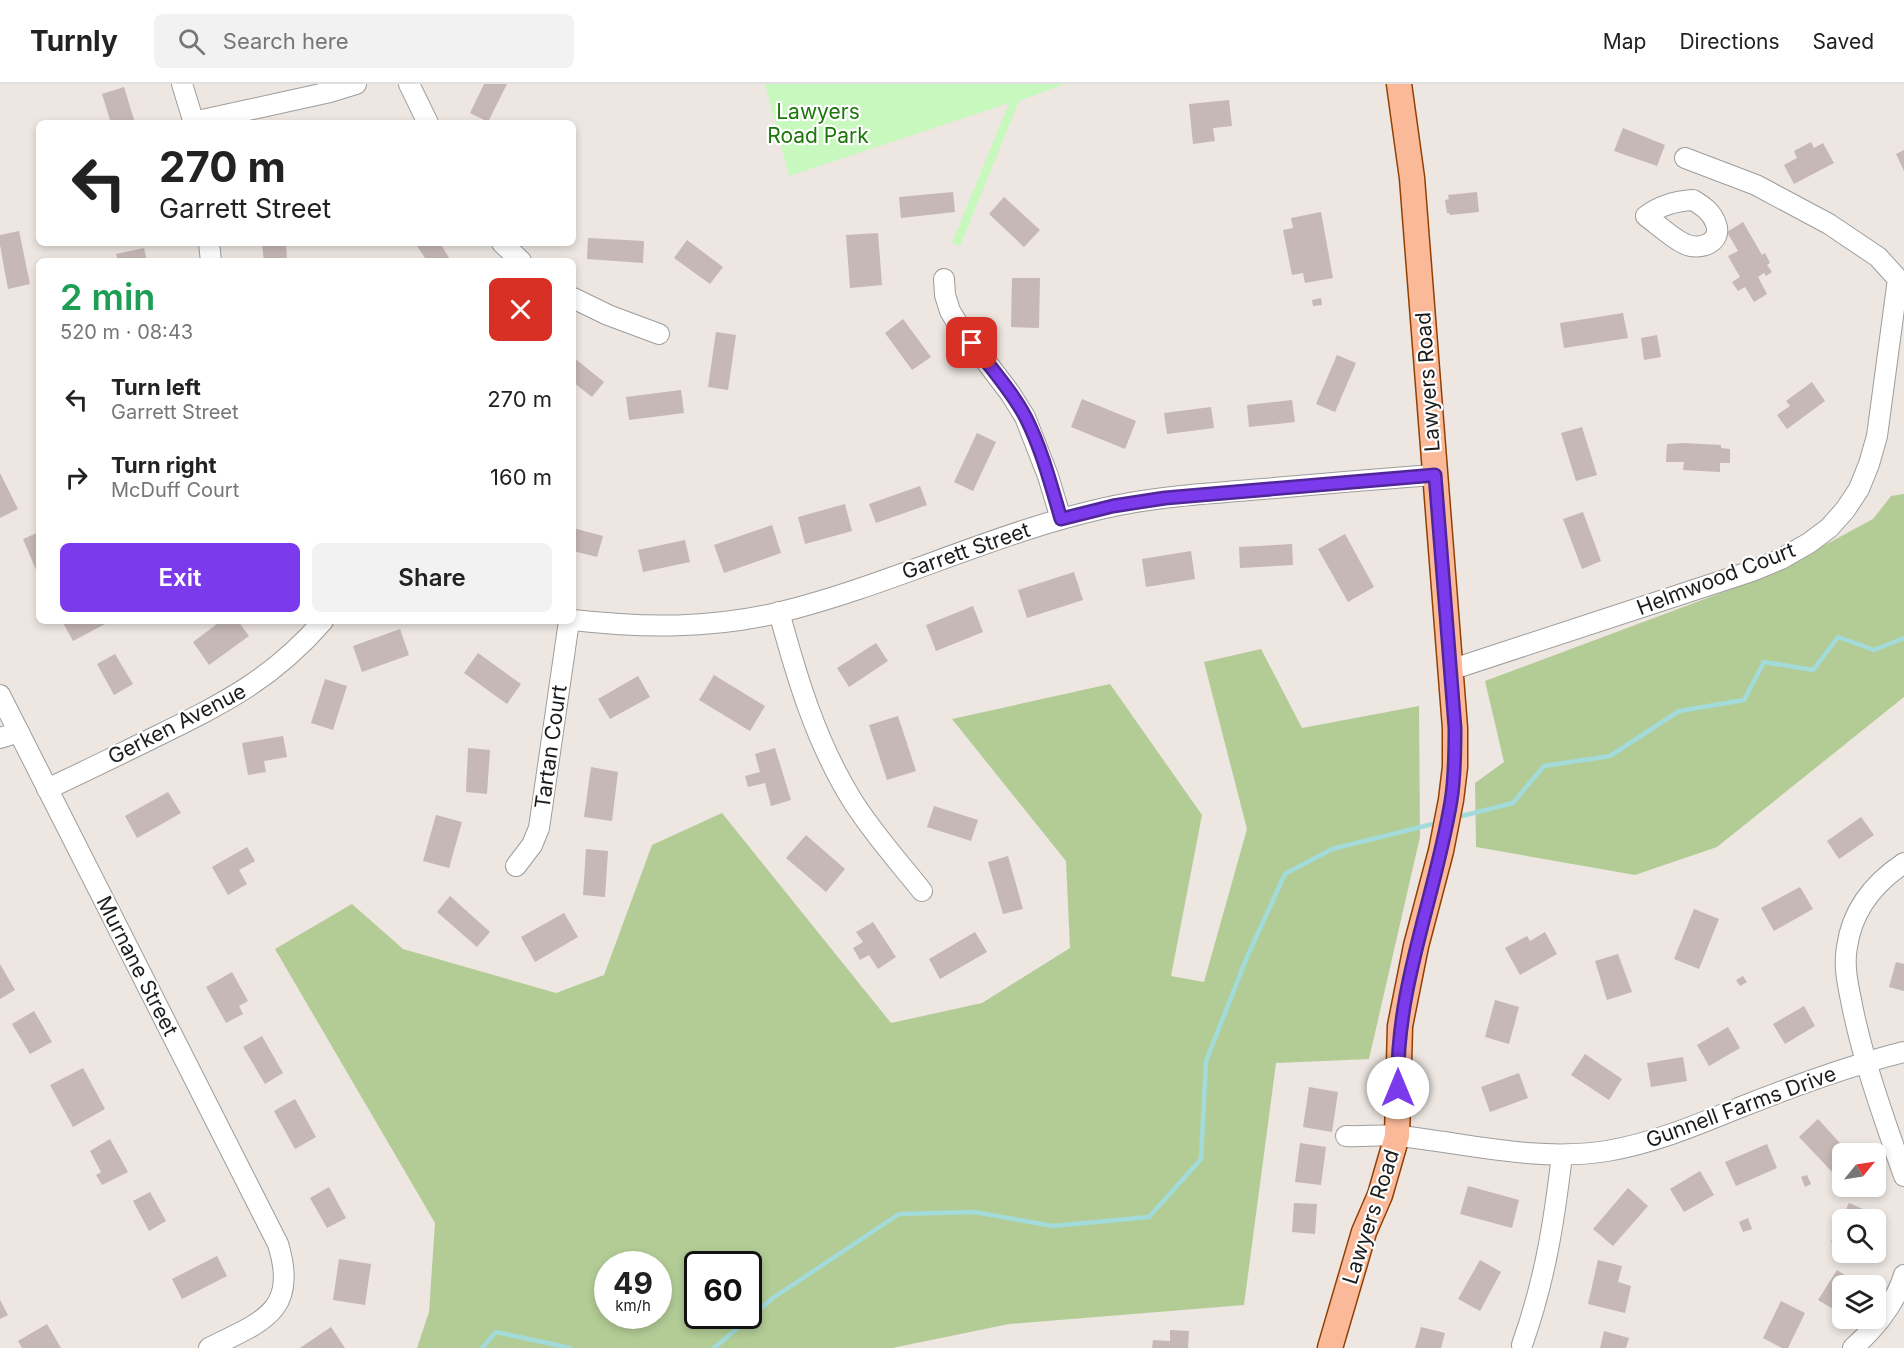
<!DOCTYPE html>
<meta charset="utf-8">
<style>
:root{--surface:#fff;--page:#f2f2f2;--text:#222;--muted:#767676;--line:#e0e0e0;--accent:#7c3aed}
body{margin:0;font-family:Inter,sans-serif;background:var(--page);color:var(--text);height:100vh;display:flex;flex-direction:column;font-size:22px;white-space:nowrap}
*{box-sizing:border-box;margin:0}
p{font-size:20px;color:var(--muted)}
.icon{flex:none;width:33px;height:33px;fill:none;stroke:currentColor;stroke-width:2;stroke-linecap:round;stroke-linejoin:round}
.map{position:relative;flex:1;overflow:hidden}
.drawer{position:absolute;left:36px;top:174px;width:540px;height:366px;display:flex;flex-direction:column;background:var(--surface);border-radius:9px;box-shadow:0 3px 9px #0003}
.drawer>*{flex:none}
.guide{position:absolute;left:36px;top:36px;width:540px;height:126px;border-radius:9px;box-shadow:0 3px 9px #0003;background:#fff;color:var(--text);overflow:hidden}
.needle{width:39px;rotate:60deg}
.controls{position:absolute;left:1832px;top:1059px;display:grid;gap:12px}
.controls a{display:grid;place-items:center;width:54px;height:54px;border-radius:9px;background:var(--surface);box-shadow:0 3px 9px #0003;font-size:30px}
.speed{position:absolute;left:594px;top:1167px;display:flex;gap:12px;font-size:30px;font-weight:700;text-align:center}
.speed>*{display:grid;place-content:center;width:78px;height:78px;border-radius:50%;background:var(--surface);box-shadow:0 3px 9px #0003;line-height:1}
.speed small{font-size:15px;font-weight:400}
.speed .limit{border:3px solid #111;border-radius:9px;background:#fff;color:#111}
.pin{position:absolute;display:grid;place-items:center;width:51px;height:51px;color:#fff;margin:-26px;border-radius:12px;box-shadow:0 3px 9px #0006}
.me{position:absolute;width:66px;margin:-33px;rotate:0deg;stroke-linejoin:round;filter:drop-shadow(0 0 4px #0008)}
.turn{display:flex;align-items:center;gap:21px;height:126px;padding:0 24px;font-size:27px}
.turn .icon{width:78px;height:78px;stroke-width:2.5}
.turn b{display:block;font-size:42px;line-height:51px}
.round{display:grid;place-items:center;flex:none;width:63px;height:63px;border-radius:9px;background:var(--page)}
.summary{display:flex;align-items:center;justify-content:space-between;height:102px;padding:0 24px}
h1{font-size:36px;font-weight:600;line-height:45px;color:#1e9e55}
.primary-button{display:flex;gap:12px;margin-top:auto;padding:12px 24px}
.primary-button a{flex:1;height:69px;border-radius:9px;background:var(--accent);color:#fff;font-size:24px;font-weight:600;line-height:69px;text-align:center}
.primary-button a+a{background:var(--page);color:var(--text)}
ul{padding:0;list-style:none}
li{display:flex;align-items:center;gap:18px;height:78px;padding:0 24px}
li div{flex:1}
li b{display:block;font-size:22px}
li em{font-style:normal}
header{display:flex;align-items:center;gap:36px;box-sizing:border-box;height:84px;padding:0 30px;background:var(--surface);border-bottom:2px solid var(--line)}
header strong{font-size:28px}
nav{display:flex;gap:33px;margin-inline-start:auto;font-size:21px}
.search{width:420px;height:54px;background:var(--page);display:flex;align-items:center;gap:15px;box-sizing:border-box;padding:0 21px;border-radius:9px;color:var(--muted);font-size:22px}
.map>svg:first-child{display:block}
.forest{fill:#b3cc96;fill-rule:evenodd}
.park{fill:#c7f8be}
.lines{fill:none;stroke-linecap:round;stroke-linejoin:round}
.stream{stroke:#a2dbda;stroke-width:4.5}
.building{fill:#c5b8b5}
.minor-casing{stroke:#9d9d9d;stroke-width:22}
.major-casing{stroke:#914002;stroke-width:27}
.minor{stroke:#fff;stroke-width:20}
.major{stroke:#faba9a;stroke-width:24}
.route-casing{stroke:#51269a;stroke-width:15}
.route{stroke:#7c3aed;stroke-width:10}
.labels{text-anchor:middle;stroke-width:4.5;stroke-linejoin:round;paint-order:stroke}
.park-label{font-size:21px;fill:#1d770d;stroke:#fff}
.street-label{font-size:21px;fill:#1c1c1c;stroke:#fff}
</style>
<header>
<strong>Turnly</strong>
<div class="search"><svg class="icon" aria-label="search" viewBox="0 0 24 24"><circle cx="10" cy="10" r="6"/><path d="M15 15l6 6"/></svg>Search here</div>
<nav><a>Map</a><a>Directions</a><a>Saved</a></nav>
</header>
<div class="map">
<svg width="1904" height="1264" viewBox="0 0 1904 1264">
<rect width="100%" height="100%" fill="#ede6e1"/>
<g class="forest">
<path d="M1904,410V613L1717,763L1635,791L1476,763L1475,699L1504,678L1485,597L1769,491L1873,435L1891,412Z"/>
<path d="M1261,565L1302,644L1419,622L1420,753L1369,975L1276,979L1244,1221L1009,1240L892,1264H417L429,1228L435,1139L275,865L352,820L403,865L556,909L604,891L652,761L722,729L891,939L982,919L1070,864L1066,777L952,635L1110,600L1202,731L1171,892L1204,898L1247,745L1204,578ZM608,1180H658V1232H608ZM698,1180H748V1232H698Z"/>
</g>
<path class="park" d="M765,0H1065L1019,17L960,162L952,159L1009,19L789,92Z"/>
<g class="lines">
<g class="stream">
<path d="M1462,732L1513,719L1544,682L1610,672L1679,627L1744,616L1764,578L1813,586L1838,553L1874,566L1904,554"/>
<path d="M482,1264L496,1248L570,1264"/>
<path d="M714,1264L773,1214L899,1130L974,1128L1053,1142L1149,1133L1201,1075L1206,977L1247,873L1285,790L1332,765L1433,740"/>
</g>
</g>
<g class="building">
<path d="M484,0H507L488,38L470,29Z"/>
<path d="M124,3L135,39H111L102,10Z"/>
<path d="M1229,16L1232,42L1213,44L1215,57L1193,60L1189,20Z"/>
<path d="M1623,44L1665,61L1657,82L1614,67Z"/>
<path d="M1811,58L1814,64L1823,59L1834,79L1794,100L1784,81L1797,74L1794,67Z"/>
<path d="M1904,66V87L1896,70Z"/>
<path d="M953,108L955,128L901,134L899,113Z"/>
<path d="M1477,108L1479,128L1450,131L1449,129H1447L1445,116L1449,115L1448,111Z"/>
<path d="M1004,113L1040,146L1024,163L989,130Z"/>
<path d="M1321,128L1333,194L1305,199L1303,189L1292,191L1283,146L1293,144L1291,134Z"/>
<path d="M1743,138L1762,171L1765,169L1770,179L1767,181L1772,188L1766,192L1764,189L1758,193L1767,210L1754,218L1745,203L1738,207L1732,198L1740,193L1728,172L1738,167L1727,148Z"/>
<path d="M19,147L30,200L8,205L0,161V151Z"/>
<path d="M878,149L882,201L850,204L846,151Z"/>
<path d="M588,154L644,157L643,179L587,175Z"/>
<path d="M687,156L723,183L710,200L674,174Z"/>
<path d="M273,159H286L287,177H264L262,160Z"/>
<path d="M415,159H440L451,177H427Z"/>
<path d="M144,164L147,177H118L116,170Z"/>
<path d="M1012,194H1040L1039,244L1011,243Z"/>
<path d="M1321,214L1322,221L1313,222L1312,216Z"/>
<path d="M1623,229L1628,254L1564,264L1560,239Z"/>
<path d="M903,235L931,273L912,286L885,249Z"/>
<path d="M716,248L736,251L728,306L708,303Z"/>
<path d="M1657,251L1661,273L1644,276L1641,254Z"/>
<path d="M1337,271L1356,279L1335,328L1316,320Z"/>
<path d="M573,273L604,298L592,313L573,298Z"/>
<path d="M1812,298L1825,317L1787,345L1777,331L1790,322L1786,317Z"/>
<path d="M681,306L684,329L629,336L626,313Z"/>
<path d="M1082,315L1136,337L1125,365L1071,343Z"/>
<path d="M1292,316L1295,338L1249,343L1247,321Z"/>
<path d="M1211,323L1214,344L1167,350L1164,329Z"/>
<path d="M1582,343L1597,391L1576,397L1561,349Z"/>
<path d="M977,349L996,358L973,407L954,398Z"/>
<path d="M1684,359L1721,361V364L1730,365V379H1720V388L1683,386L1684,378H1666L1667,360Z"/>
<path d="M0,389L18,425L0,434Z"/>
<path d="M920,402L927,421L876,439L869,420Z"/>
<path d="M845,420L852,447L805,460L798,433Z"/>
<path d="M1583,428L1601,477L1582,485L1563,435Z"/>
<path d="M772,441L781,469L724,489L714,461Z"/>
<path d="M573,444L603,452L597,473L573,467Z"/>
<path d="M39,448V493L23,455Z"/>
<path d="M1345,450L1374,503L1348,518L1318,465Z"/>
<path d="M685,456L690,478L643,488L638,466Z"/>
<path d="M1292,460L1293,481L1240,484L1239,463Z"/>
<path d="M1191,467L1195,495L1146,503L1142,475Z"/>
<path d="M1074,488L1083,516L1027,534L1018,506Z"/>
<path d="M973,522L983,548L936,567L926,541Z"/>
<path d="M62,537H103L105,540L73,557Z"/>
<path d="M221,537H238L249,552L209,581L193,558Z"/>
<path d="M400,545L409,571L362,588L353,562Z"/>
<path d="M876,559L888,577L849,603L837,584Z"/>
<path d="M478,569L521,600L507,620L464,589Z"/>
<path d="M115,570L133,600L114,611L97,580Z"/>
<path d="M714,591L765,622L750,647L699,616Z"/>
<path d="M638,592L650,613L610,635L598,615Z"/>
<path d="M325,595L347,602L333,646L311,639Z"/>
<path d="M898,632L916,687L887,696L869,641Z"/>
<path d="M283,652L287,673L264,677L266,688L248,691L242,659Z"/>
<path d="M468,664L490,666L487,710L466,708Z"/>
<path d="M775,664L791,716L771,722L765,699L748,703L745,692L760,688L755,670Z"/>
<path d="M591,683L618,688L612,737L584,733Z"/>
<path d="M168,708L181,729L137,754L125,732Z"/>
<path d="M934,722L978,736L971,757L927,743Z"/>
<path d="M436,731L462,738L449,784L423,777Z"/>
<path d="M1861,733L1874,751L1839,775L1827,757Z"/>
<path d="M806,751L845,785L826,808L786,774Z"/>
<path d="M247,763L255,777L239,786L247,800L228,811L212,783Z"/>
<path d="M586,765L608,767L605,813L583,811Z"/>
<path d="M1008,772L1023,825L1003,830L988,778Z"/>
<path d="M1800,803L1813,825L1774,847L1761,824Z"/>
<path d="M450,812L490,848L477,863L437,828Z"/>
<path d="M1694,825L1719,835L1699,885L1674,875Z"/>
<path d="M564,829L578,853L535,878L521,853Z"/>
<path d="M873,838L896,873L878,885L869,871L860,876L853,864L863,858L856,848Z"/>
<path d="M975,848L987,868L940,895L929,875Z"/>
<path d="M1545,848L1557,870L1520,891L1505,864L1527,852L1530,857Z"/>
<path d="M1618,870L1632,908L1607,916L1595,877Z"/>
<path d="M1896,878L1904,880V907L1889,903Z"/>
<path d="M0,880L15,906L0,915Z"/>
<path d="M232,888L248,917L239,922L243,930L226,939L206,903Z"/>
<path d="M1743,892L1747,898L1740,902L1736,896Z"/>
<path d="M1495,916L1519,923L1509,960L1485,953Z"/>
<path d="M1804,922L1815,942L1785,960L1773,940Z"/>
<path d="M34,927L52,958L30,970L12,940Z"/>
<path d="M1728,943L1740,964L1709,982L1697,961Z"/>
<path d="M262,952L283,989L265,1000L243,963Z"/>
<path d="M1585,970L1622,995L1609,1016L1571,991Z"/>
<path d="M1683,973L1687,997L1651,1003L1647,979Z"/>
<path d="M83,984L105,1025L73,1043L50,1001Z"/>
<path d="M1519,989L1528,1014L1490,1028L1481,1003Z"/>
<path d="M1309,1003L1338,1008L1332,1048L1303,1043Z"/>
<path d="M295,1015L316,1053L295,1065L274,1027Z"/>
<path d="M1818,1035L1850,1070H1842V1086L1836,1092L1799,1053Z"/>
<path d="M110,1055L128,1088L102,1101L96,1091L101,1088L90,1067Z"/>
<path d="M1300,1059L1326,1063L1321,1101L1295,1098Z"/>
<path d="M1767,1060L1777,1084L1736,1102L1725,1078Z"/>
<path d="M1700,1087L1714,1111L1684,1128L1670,1105Z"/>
<path d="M1807,1091L1811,1100L1805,1103L1801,1093Z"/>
<path d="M1468,1102L1519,1116L1512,1144L1460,1130Z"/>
<path d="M329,1103L346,1134L327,1144L310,1114Z"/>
<path d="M1628,1104L1648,1122L1613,1162L1593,1145Z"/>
<path d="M150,1108L166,1137L149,1147L133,1117Z"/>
<path d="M1294,1119L1317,1120L1315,1150L1292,1148Z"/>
<path d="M1849,1119L1872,1129L1869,1136H1842V1163L1831,1158Z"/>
<path d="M1748,1134L1752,1145L1743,1148L1739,1138Z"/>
<path d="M217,1172L227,1192L182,1215L172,1195Z"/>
<path d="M339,1175L371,1180L365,1221L333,1216Z"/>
<path d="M1480,1176L1501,1188L1480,1227L1458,1215Z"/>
<path d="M1598,1176L1622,1182L1618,1198L1631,1202L1625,1229L1588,1220Z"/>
<path d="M1837,1186L1857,1199L1855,1202H1842V1222L1838,1228L1818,1216Z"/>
<path d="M0,1216L8,1231L0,1235Z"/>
<path d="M1781,1217L1805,1229L1788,1264H1782L1763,1254Z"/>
<path d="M47,1240L61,1264H22L18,1257Z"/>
<path d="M331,1243L345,1264H300Z"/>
<path d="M1421,1243L1445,1249L1441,1264H1415Z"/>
<path d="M1170,1246L1189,1247L1188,1264H1152L1153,1256L1170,1257Z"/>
<path d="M1604,1247L1629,1254L1626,1264H1600Z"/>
</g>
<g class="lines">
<g class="minor-casing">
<g id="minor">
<path d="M182,0L194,39"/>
<path d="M409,0L428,39"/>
<path d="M193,38L330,8L356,0"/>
<path d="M1693,116C1703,122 1712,128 1716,140C1723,159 1699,167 1685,160C1673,155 1657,140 1646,132C1661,121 1675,117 1693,116Z"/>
<path d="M209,159L211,177"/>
<path d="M502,159L521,177"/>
<path d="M944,195L945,211L950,227L959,242L1010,309L1025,333L1048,392L1061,435"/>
<path d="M573,214L608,231L659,250"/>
<path d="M779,528C797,594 816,658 852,716C872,748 898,777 922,807"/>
<path d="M573,536C643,544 712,545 781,528C894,500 999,446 1114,422C1163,412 1213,409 1263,405C1320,400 1377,395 1435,391"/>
<path d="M1450,586L1752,487L1781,475L1809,459L1829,444L1845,426L1859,405L1869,380L1877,352L1898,195L1878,173L1829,140L1756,101L1685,74"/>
<path d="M0,611L278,1160C299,1228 261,1238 209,1264"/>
<path d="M0,654L19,648"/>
<path d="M47,705C82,689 116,672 151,655C220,621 271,597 323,537"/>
<path d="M1904,779C1874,799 1852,826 1847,863C1843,884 1849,905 1853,926C1865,983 1885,1037 1904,1092"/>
<path d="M516,782L532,761L539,744L569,537"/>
<path d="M1346,1052C1364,1053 1382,1050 1400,1052C1470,1060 1537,1078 1607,1067C1654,1059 1697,1041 1741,1023C1794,1002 1848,982 1904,968"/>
<path d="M1522,1261C1545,1196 1554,1139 1562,1071"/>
<path d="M1853,1264C1875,1244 1895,1221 1904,1191"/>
</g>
</g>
<g class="major-casing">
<path id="major" d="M1330,1264L1364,1148L1380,1111L1397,1052L1400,942L1416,862L1441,767L1451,716L1455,683V644L1412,94L1399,0"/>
</g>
<use href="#minor" class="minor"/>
<use href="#major" class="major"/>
</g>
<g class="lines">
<g class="route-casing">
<path id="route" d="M972,259C990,283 1012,307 1026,334C1042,366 1051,401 1061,435L1113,422L1165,414L1435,391L1455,644C1455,668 1455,693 1451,717C1435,814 1395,905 1398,1004"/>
</g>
<use href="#route" class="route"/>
</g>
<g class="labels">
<g class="park-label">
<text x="818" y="35">Lawyers<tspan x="818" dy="24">Road Park</tspan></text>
</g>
<g class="street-label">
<text transform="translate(1428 298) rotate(-94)" y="7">Lawyers Road</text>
<text transform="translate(966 467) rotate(-19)" y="7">Garrett Street</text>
<text transform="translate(1716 495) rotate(-21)" y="7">Helmwood Court</text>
<text transform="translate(177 640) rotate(-27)" y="7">Gerken Avenue</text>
<text transform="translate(551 663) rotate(-82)" y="7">Tartan Court</text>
<text transform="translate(137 882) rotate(63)" y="7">Murnane Street</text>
<text transform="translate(1741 1023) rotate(-20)" y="7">Gunnell Farms Drive</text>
<text transform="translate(1371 1133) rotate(-72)" y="7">Lawyers Road</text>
</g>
</g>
</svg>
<div class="controls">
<a><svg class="needle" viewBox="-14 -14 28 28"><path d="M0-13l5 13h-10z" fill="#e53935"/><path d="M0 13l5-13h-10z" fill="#767676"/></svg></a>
<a><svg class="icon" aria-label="search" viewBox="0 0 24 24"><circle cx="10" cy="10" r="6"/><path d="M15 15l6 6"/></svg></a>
<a><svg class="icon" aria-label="layers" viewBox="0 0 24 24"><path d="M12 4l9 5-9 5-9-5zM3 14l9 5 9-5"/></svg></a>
</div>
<div class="speed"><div>49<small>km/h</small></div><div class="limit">60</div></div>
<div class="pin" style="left:972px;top:259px;background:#d93025"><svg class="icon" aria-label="arrive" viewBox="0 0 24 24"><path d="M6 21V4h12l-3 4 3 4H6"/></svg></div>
<svg class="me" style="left:1398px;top:1004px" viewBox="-20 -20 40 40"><circle r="19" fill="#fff"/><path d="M0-13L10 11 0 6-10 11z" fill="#7c3aed"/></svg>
<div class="guide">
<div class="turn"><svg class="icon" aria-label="left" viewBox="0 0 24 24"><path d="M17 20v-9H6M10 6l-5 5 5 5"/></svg><div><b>270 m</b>Garrett Street</div></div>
</div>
<section class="drawer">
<div class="summary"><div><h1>2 min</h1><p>520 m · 08:43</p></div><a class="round" style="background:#d93025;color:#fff"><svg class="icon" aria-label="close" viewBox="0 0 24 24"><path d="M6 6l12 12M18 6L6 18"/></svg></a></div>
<ul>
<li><svg class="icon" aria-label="left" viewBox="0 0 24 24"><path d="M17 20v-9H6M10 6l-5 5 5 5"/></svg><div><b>Turn left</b><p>Garrett Street</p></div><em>270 m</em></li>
<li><svg class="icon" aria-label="right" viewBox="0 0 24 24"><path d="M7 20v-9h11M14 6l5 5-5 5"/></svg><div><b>Turn right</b><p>McDuff Court</p></div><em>160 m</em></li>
</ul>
<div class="primary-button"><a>Exit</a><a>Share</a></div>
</section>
</div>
